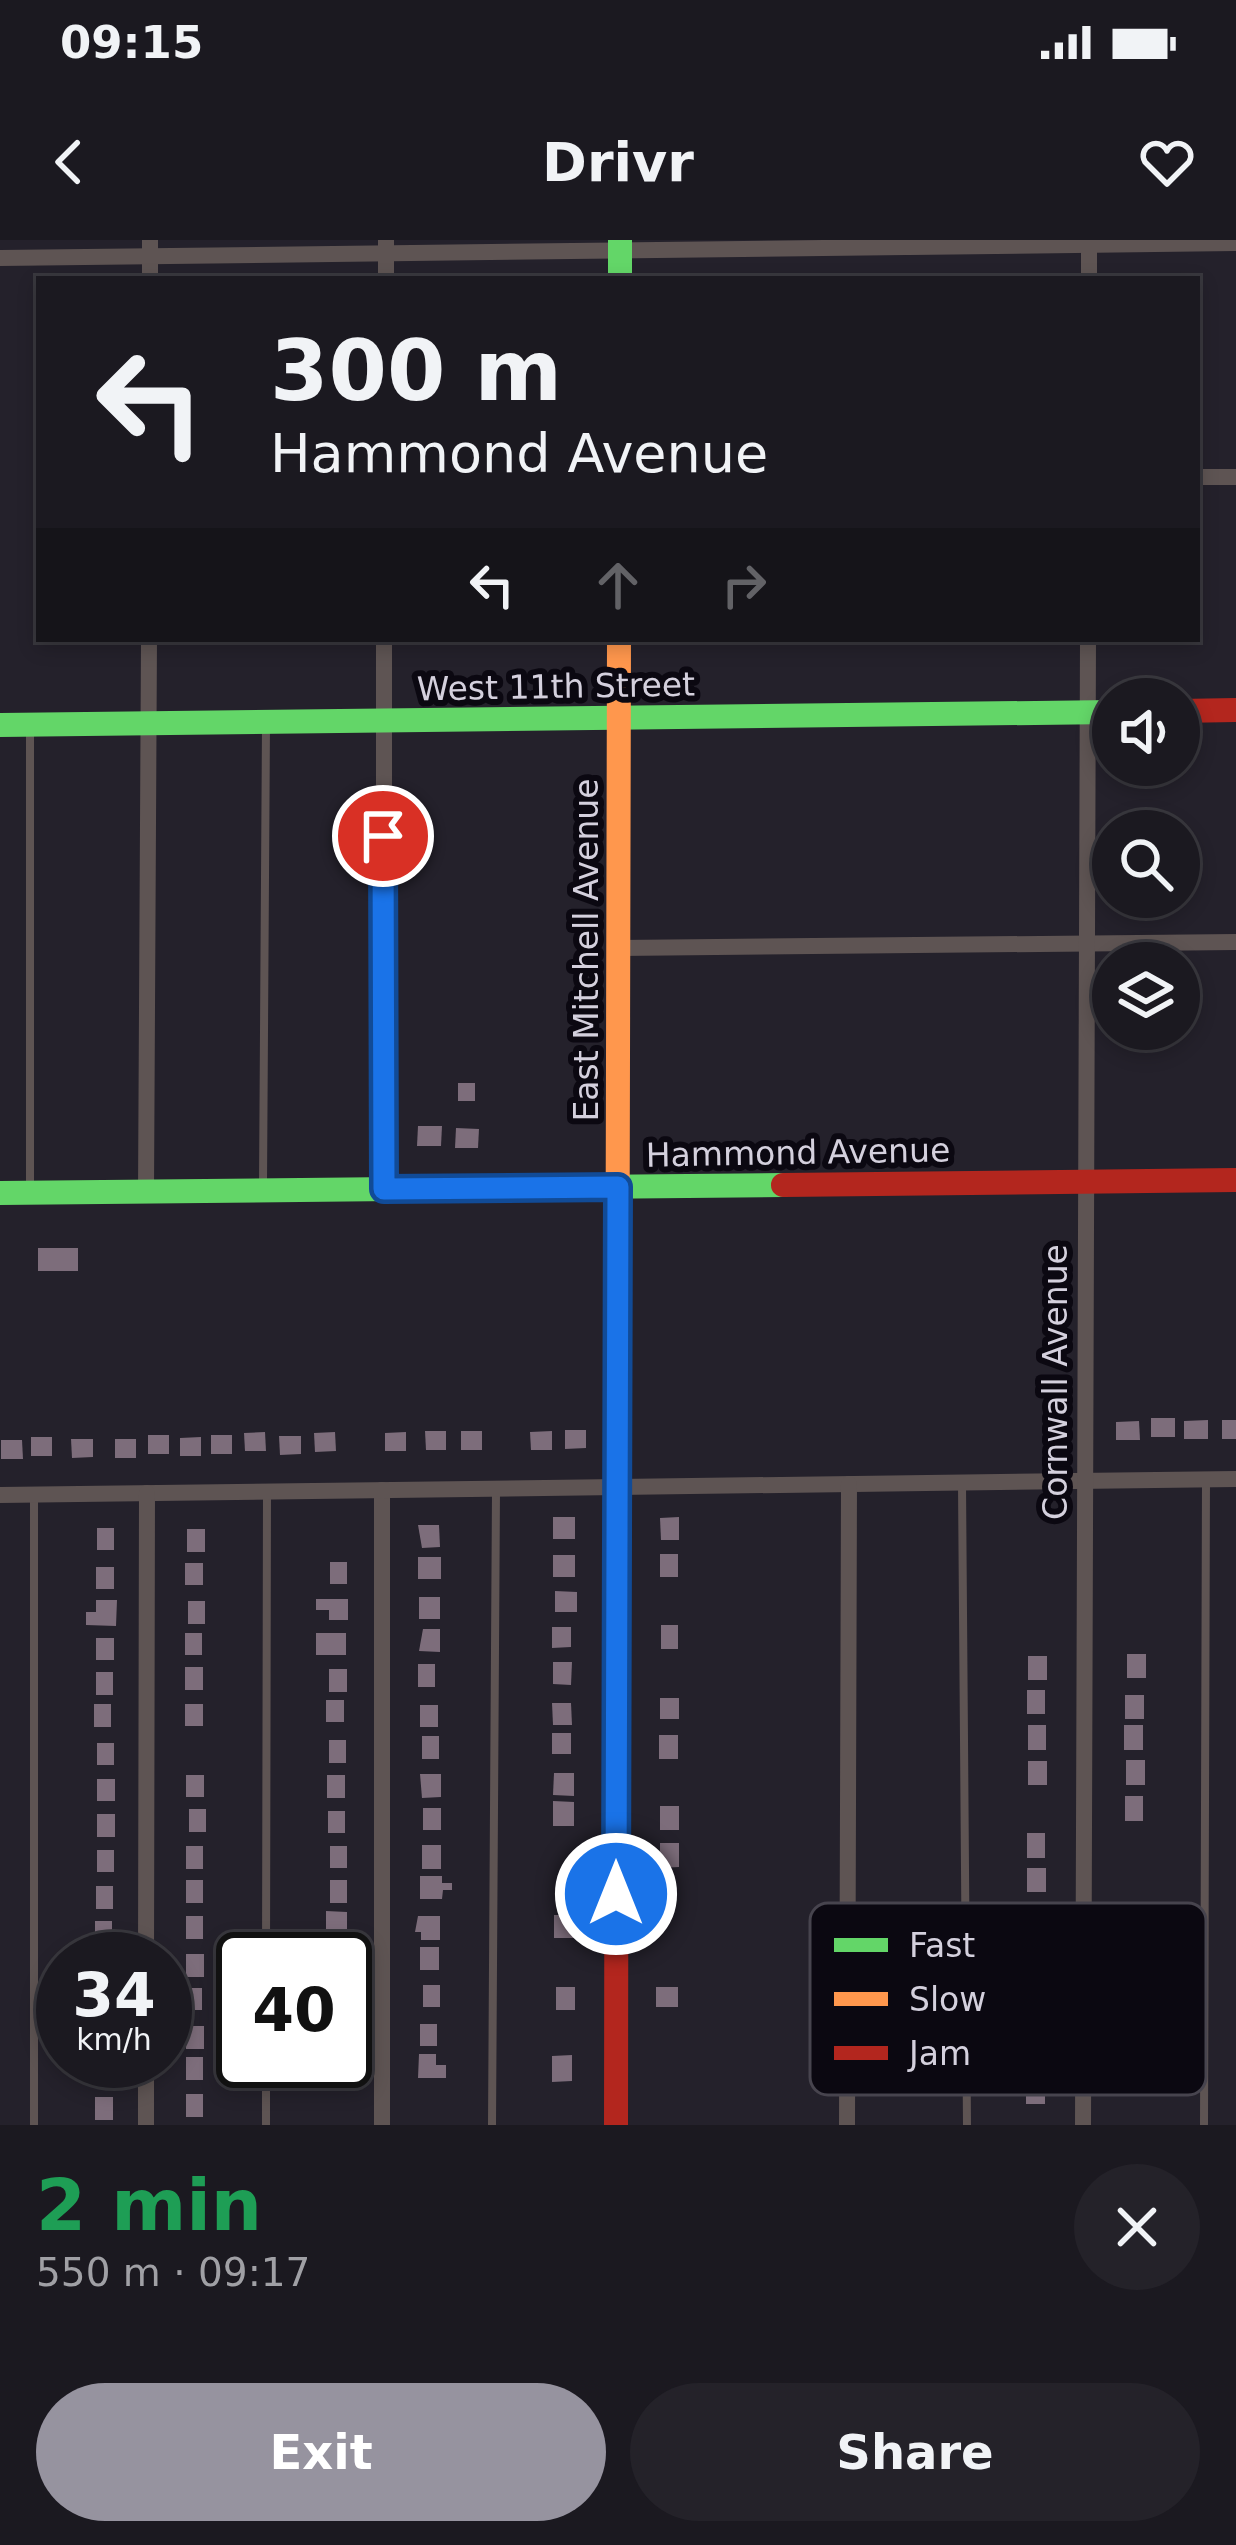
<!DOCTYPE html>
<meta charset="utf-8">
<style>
:root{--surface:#1b1920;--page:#242229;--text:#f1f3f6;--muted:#a0a0a5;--line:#39383e;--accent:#96939f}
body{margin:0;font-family:"DejaVu Sans",sans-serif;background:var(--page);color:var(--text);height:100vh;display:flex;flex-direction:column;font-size:45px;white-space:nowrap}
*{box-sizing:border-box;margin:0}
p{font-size:39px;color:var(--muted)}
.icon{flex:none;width:66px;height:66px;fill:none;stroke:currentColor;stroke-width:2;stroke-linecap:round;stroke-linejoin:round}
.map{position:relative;height:1885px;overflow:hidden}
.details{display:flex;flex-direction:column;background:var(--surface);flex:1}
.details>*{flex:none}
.top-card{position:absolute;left:36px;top:36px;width:1164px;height:366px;border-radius:0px;box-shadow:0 6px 18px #0003,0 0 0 3px var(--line);background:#1b1920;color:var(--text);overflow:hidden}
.fabs{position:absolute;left:1092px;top:438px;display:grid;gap:24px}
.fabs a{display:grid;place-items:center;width:108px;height:108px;border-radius:50%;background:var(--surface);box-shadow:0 6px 18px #0003,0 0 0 3px var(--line);font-size:60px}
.speed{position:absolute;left:36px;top:1692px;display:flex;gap:24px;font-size:60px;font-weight:700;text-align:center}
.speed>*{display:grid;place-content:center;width:156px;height:156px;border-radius:50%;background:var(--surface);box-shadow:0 6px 18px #0003,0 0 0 3px var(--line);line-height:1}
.speed small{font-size:30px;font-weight:400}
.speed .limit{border:6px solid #111;border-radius:18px;background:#fff;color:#111}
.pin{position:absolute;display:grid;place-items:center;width:102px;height:102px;color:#fff;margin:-51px;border:6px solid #fff;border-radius:50%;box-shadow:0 3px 12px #0007}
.me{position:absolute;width:132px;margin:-66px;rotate:0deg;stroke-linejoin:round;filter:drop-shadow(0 0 9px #0008)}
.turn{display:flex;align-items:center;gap:42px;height:252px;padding:0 36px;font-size:54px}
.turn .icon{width:156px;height:156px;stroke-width:2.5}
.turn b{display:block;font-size:84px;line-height:102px}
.lanes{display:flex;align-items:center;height:114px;padding:0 36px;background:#0003;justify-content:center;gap:60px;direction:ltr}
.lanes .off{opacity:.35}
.round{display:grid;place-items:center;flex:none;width:126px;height:126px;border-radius:63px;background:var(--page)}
.overview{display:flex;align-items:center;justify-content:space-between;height:204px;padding:0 36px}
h1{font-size:72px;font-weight:700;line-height:90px;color:#1e9e55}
.cta{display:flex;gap:24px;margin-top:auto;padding:24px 36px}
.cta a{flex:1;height:138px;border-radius:72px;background:var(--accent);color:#fff;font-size:48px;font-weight:700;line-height:138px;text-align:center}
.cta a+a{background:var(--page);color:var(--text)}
.status{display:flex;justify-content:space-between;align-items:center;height:84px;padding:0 60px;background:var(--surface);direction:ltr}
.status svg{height:33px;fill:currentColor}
header{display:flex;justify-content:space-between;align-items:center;height:156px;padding:0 36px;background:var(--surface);font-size:54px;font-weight:700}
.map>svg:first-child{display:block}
.building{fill:#7d6d7b}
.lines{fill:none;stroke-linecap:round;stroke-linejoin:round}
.lane{stroke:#5e5453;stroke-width:8}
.street{stroke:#5e5453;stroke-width:16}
.fast{stroke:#63d668;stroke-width:24}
.slow{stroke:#ff974d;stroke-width:24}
.jam{stroke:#b3261e;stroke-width:24}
.route-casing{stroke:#114b97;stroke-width:30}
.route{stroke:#1a73e8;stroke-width:21}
.labels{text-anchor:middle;stroke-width:12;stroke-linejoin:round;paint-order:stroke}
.street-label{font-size:33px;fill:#d4d0dd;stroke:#0b0811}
.key{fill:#0b0811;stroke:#47444e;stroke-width:3}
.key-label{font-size:33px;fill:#d4d0dd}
</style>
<div class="status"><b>09:15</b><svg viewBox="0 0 49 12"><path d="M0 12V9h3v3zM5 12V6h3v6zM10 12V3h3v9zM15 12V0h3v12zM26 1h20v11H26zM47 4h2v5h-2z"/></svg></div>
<header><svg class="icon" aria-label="back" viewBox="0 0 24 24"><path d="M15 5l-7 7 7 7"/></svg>Drivr<svg class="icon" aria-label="heart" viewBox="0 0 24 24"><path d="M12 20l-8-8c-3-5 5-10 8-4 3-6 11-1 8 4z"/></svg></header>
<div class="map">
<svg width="1236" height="1885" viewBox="0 0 1236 1885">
<rect width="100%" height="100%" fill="#24212b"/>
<g class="building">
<rect x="458" y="843" width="17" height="18"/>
<path d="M418,886H442L441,906H417Z"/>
<path d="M456,888L479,889L478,908H455Z"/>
<rect x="38" y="1008" width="40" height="23"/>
<rect x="1151" y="1178" width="24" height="19"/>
<path d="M1208,1180V1199H1184V1181Z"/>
<rect x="1222" y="1180" width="14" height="19"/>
<path d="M1139,1181L1140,1200H1116V1182Z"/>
<path d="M565,1190H586V1208L565,1209Z"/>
<path d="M425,1191H446V1210H426Z"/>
<rect x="461" y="1191" width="21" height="19"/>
<path d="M552,1191V1210H531L530,1192Z"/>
<path d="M265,1192L266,1211H245L244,1193Z"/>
<path d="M335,1192L336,1211L315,1212L314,1193Z"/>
<path d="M406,1192V1211H385V1193Z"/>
<rect x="148" y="1195" width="21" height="19"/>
<rect x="211" y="1195" width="21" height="19"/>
<path d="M279,1196H301V1214L280,1215Z"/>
<rect x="31" y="1197" width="21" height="19"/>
<path d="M201,1197V1216H180V1198Z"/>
<path d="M71,1199H93V1217L72,1218Z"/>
<rect x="115" y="1199" width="21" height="19"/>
<path d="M1,1200H22L23,1219H1Z"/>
<rect x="553" y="1277" width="22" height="22"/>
<path d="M679,1277V1300H661L660,1278Z"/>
<path d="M418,1285H439L440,1307L422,1308Z"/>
<rect x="97" y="1288" width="17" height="22"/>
<rect x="187" y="1289" width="18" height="23"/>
<rect x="660" y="1314" width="18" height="23"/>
<rect x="553" y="1315" width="22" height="22"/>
<rect x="418" y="1317" width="23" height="22"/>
<rect x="330" y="1322" width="17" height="22"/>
<rect x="185" y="1323" width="18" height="22"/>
<rect x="96" y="1327" width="18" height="22"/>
<path d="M555,1351L577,1352V1372H555Z"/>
<rect x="419" y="1357" width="21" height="22"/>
<path d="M316,1359H348V1380H329V1370H316Z"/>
<path d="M96,1360H117L116,1386L86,1385V1372H96Z"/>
<rect x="188" y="1361" width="17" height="23"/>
<rect x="661" y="1385" width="17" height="24"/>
<path d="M552,1387H571V1407L552,1408Z"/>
<path d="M423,1389H440V1412L419,1411Z"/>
<rect x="185" y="1393" width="17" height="22"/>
<rect x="316" y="1393" width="30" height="22"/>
<rect x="96" y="1398" width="18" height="22"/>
<rect x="1127" y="1414" width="19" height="24"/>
<rect x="1028" y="1416" width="19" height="24"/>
<path d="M553,1422H572L571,1445L553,1444Z"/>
<rect x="418" y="1424" width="17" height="23"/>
<rect x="185" y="1427" width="18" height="23"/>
<rect x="329" y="1429" width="18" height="23"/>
<rect x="96" y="1432" width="17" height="23"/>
<rect x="1027" y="1450" width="18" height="24"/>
<rect x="1125" y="1455" width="19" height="24"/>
<rect x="660" y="1458" width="19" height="21"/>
<rect x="326" y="1460" width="18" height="22"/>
<path d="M552,1463H571L572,1485H553Z"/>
<rect x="94" y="1464" width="17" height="23"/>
<rect x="185" y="1464" width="18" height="22"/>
<rect x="420" y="1465" width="18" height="22"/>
<rect x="1028" y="1485" width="18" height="25"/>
<rect x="1124" y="1485" width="19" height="25"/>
<rect x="552" y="1493" width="19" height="21"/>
<rect x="659" y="1495" width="19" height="24"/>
<rect x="422" y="1496" width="17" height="23"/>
<rect x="329" y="1500" width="17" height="23"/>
<rect x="97" y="1503" width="17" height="22"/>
<rect x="1126" y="1520" width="19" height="25"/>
<rect x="1028" y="1521" width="19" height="24"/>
<path d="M554,1533H574V1556L553,1555Z"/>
<path d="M420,1534H441V1557L422,1558Z"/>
<rect x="186" y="1535" width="18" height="22"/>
<rect x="327" y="1535" width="18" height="23"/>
<rect x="97" y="1539" width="18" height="22"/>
<rect x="1125" y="1556" width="18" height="25"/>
<path d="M553,1561L574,1562V1586H553Z"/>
<rect x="660" y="1566" width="19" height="24"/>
<rect x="423" y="1568" width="18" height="22"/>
<rect x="189" y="1569" width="17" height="23"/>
<rect x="328" y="1571" width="17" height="22"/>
<rect x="97" y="1574" width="18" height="23"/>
<rect x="1027" y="1593" width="18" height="25"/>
<path d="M660,1603H679V1627L660,1628Z"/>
<rect x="422" y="1605" width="19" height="24"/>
<rect x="186" y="1606" width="17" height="23"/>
<rect x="330" y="1606" width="17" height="22"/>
<rect x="97" y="1610" width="17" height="22"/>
<rect x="1027" y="1628" width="19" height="24"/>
<path d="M420,1636H442V1643H452V1650H443L442,1659H420Z"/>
<rect x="186" y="1640" width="17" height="23"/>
<rect x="330" y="1640" width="17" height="23"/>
<rect x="96" y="1646" width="17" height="23"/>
<path d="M326,1671L347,1672V1696H326Z"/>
<rect x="554" y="1675" width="25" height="23"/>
<rect x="186" y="1676" width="17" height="23"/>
<path d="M418,1676H440V1700H421V1692H415Z"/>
<rect x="95" y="1681" width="17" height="23"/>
<rect x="420" y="1707" width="19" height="23"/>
<rect x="315" y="1711" width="32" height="8"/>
<rect x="186" y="1714" width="18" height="23"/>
<rect x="423" y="1745" width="17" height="22"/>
<rect x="556" y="1747" width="19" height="23"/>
<rect x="656" y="1747" width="22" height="20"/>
<rect x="184" y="1748" width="18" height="22"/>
<rect x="420" y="1784" width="17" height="22"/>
<rect x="186" y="1786" width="18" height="23"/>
<path d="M419,1814H436V1825H446V1838H418Z"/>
<path d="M572,1815V1841L552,1842V1816Z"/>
<rect x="186" y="1817" width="17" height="23"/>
<rect x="329" y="1821" width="18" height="20"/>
<rect x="98" y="1823" width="17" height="23"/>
<rect x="1026" y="1840" width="19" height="24"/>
<rect x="186" y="1854" width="17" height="23"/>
<rect x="95" y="1857" width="18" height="23"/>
</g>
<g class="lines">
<g class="lane">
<path d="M30,486V945"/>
<path d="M263,944L266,485"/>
<path d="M962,1244L967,1885"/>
<path d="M266,1719L267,1253"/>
<path d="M34,1885V1256"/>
<path d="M266,1885V1821"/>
<path d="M492,1885L496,1251"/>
<path d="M1204,1885L1206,1239"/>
</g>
<g class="street">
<path d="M0,18L1236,3"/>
<path d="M150,39V0"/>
<path d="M386,39V0"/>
<path d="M1089,39V0"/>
<path d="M1197,237H1236"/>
<path d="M384,399V949"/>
<path d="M619,708L1236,702"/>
<path d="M146,952L149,399"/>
<path d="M382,1250V1885"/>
<path d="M0,1255L1236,1239"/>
<path d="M146,1719L147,1253"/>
<path d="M146,1885V1821"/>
<path d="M847,1885L849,1244"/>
<path d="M1083,1885L1088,399"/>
</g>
<g class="fast">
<path d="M620,0V39"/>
<path d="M0,485L1113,472"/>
<path d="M0,953L783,945"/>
</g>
<path class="slow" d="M617,1235L619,399"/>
<g class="jam">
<path d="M1179,471L1236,470"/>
<path d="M783,945L1236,940"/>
<path d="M616,1885L617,1235"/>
</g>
</g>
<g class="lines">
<g class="route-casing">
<path id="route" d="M383,596L384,949L618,947L616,1654"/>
</g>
<use href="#route" class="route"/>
</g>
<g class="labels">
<g class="street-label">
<text transform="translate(556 446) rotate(-1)" y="12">West 11th Street</text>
<text transform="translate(586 710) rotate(-90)" y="12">East Mitchell Avenue</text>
<text transform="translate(798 912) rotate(-1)" y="12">Hammond Avenue</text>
<text transform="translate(1055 1142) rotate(-90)" y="12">Cornwall Avenue</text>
</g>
</g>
<rect x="810" y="1663" width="396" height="192" rx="18" class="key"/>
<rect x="834" y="1698" width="54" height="14" fill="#63d668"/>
<rect x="834" y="1752" width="54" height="14" fill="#ff974d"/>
<rect x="834" y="1806" width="54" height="14" fill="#b3261e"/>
<g class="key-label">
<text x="909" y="1717">Fast</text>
<text x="909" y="1771">Slow</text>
<text x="909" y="1825">Jam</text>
</g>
</svg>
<div class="fabs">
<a><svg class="icon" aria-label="sound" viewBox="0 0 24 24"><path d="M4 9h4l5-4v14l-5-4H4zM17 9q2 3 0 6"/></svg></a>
<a><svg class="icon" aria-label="search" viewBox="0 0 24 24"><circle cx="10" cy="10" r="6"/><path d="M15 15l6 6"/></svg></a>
<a><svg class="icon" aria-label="layers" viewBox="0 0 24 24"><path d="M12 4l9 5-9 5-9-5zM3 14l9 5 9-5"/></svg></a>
</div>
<div class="speed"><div>34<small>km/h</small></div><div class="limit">40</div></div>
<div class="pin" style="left:383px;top:596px;background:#d93025"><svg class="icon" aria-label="arrive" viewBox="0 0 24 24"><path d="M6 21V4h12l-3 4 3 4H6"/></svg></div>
<svg class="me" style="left:616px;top:1654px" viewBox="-20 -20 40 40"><circle r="17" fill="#1a73e8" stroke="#fff" stroke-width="3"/><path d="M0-11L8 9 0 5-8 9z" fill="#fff"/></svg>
<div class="top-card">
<div class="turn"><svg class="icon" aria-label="left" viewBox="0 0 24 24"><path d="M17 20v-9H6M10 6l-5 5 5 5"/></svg><div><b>300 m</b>Hammond Avenue</div></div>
<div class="lanes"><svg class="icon" aria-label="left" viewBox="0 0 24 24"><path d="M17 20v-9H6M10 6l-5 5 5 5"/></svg><svg class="icon off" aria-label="ahead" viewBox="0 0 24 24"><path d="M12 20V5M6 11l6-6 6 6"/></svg><svg class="icon off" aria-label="right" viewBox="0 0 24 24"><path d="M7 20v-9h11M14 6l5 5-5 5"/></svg></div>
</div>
</div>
<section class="details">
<div class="overview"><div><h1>2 min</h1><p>550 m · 09:17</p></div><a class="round"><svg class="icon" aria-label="close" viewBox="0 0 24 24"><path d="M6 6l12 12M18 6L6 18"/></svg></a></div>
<div class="cta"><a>Exit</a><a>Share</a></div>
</section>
